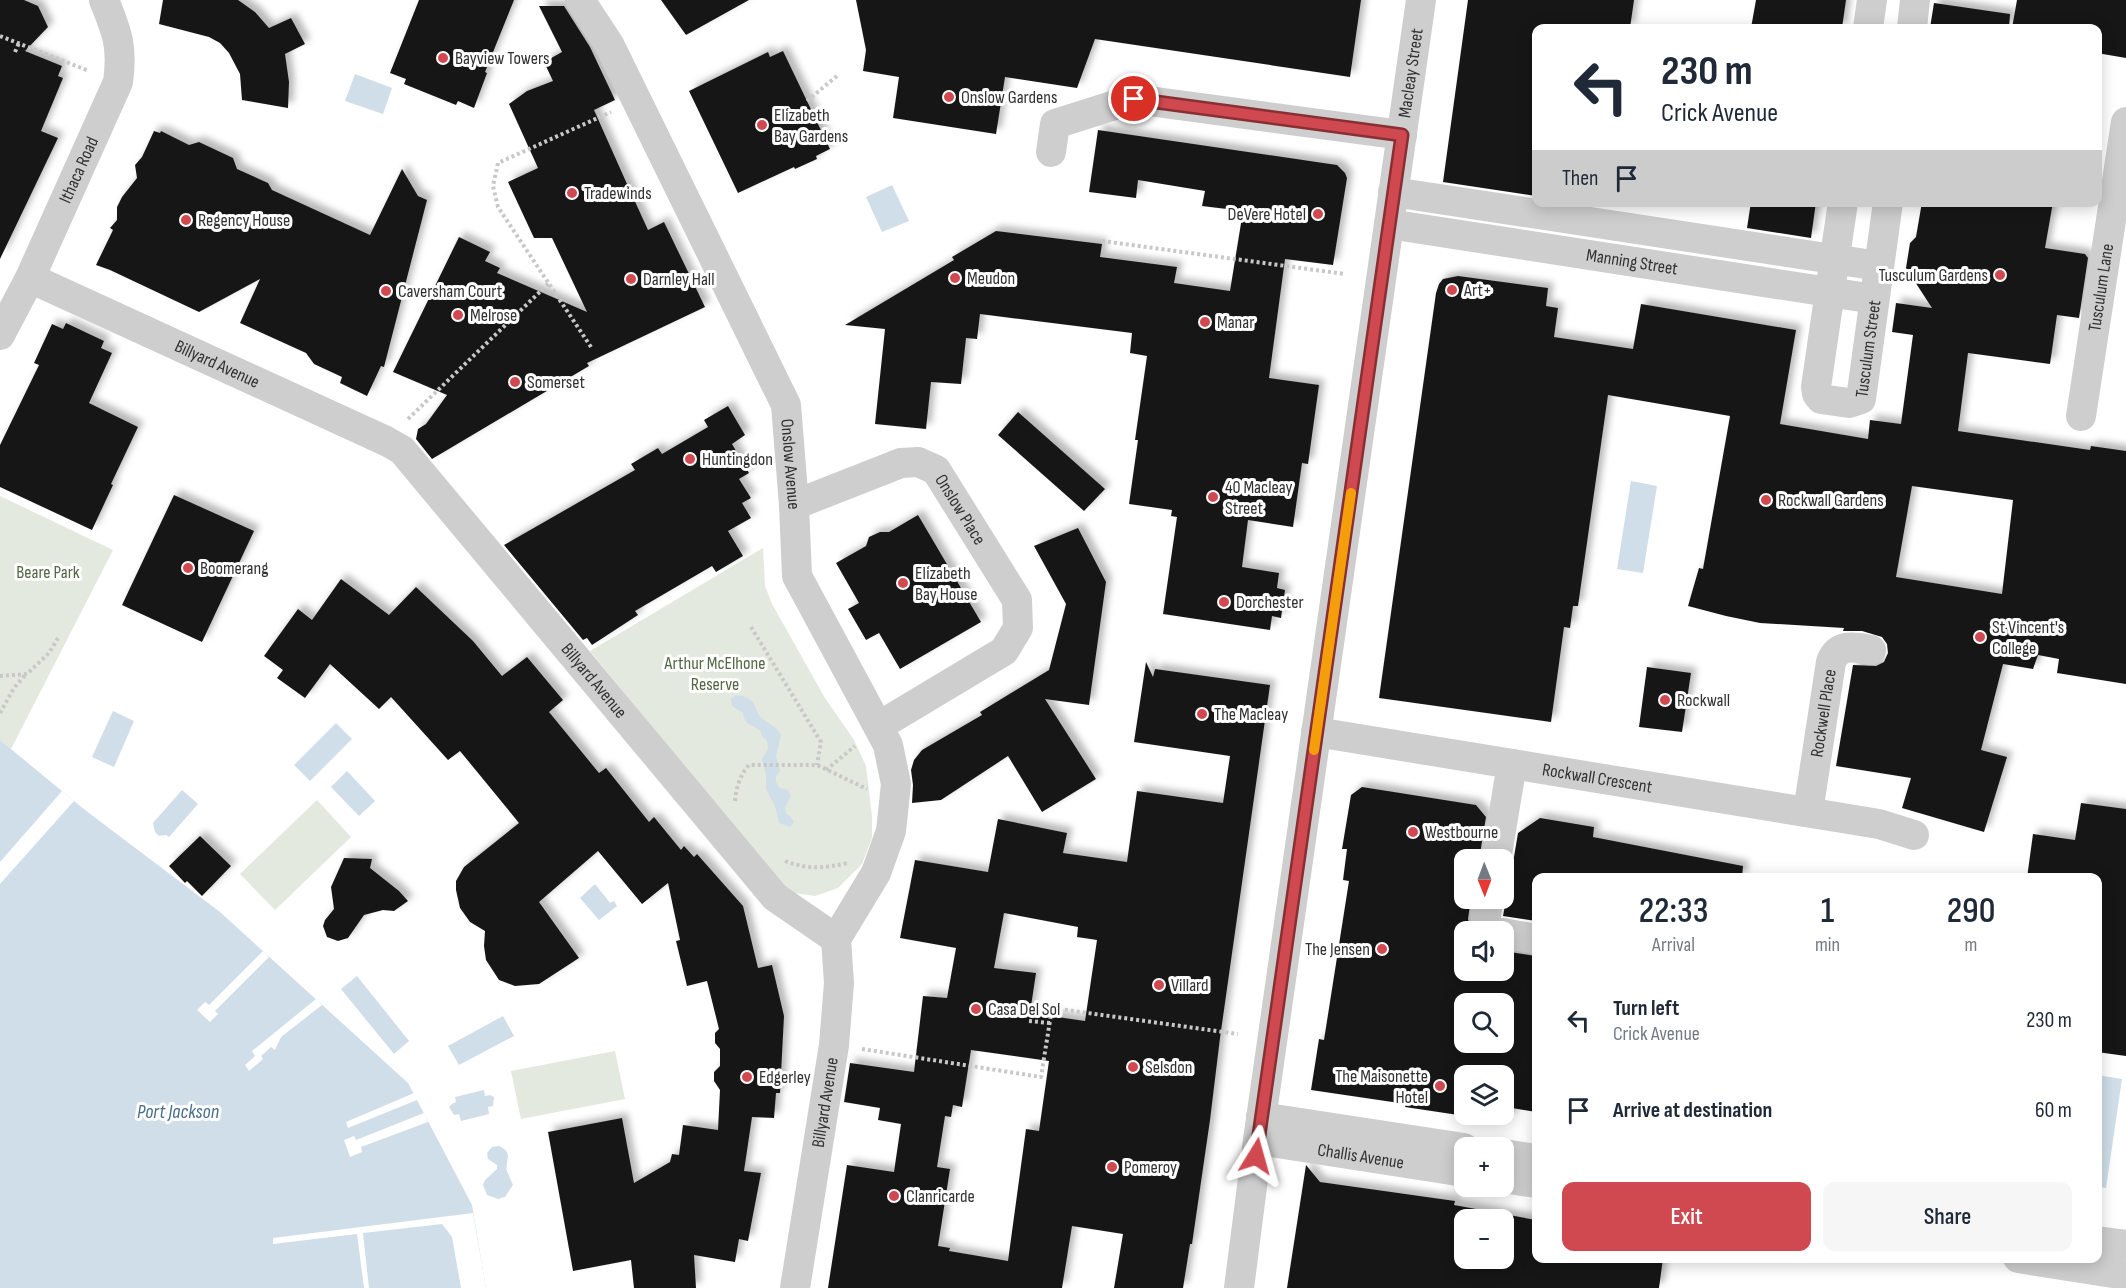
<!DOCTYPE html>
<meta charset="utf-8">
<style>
:root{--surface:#fff;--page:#f6f6f7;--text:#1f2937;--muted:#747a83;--accent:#d14950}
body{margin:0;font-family:"Sofia Sans Condensed",sans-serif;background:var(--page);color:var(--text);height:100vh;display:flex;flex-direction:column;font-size:22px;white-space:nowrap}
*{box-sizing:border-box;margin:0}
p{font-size:20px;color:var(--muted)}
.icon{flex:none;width:33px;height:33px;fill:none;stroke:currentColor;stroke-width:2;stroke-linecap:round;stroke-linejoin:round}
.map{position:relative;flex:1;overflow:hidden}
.side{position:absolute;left:1532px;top:873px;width:570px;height:390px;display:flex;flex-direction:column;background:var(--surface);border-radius:12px;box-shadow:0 3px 15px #0003}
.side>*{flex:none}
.guide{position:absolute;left:1532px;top:24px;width:570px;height:183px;border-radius:12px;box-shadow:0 3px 15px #0003;background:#fff;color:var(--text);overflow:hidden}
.needle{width:39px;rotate:179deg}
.tools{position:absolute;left:1454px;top:849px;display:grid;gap:12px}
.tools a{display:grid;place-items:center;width:60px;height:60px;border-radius:12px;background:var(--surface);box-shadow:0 3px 15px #0003;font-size:30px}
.pin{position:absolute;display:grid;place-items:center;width:51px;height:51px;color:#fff;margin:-26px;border:3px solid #fff;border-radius:50%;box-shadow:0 2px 6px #0007}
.me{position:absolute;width:66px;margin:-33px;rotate:8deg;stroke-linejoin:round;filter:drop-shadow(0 0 4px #0008)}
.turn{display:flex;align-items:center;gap:21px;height:126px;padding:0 30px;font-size:27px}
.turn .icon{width:78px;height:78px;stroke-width:2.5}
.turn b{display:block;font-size:42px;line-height:51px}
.then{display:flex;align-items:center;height:57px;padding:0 30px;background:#0003;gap:12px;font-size:22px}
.eta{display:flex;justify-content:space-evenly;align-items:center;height:102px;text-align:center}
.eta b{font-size:36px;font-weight:600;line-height:42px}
.action{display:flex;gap:12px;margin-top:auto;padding:12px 30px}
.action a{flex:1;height:69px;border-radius:12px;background:var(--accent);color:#fff;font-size:24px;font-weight:600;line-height:69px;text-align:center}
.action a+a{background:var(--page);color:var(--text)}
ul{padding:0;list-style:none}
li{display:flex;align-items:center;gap:18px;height:90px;padding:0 30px}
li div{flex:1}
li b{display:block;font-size:22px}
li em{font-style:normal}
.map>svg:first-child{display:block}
.park{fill:#e3e9de}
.water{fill:#cfdee9}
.pier{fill:#fff}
.building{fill:#181818;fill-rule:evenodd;filter:url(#shadow)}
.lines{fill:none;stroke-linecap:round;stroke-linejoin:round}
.path{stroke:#c8c8c8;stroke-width:4;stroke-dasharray:3 3;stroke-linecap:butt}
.minor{stroke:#cecece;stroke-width:30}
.route-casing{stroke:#882f34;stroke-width:15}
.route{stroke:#d14950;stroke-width:10}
.slow{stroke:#f59e0b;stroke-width:10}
.poi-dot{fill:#d14950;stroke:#fff;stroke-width:2}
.labels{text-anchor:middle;stroke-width:6;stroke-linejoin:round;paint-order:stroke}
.poi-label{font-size:18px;fill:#313131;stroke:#fff;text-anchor:start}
.street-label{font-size:18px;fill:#313131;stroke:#fff}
.park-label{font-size:18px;fill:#536743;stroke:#fff}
.water-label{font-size:20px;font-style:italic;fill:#486e8a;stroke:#fff}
</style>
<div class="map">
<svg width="2126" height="1288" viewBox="0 0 2126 1288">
<defs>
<filter id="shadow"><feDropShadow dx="5.5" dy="-5.5" stdDeviation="3" flood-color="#0004"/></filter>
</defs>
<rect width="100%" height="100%" fill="#fff"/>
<g class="park">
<path d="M0,496L113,550L11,749L0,740Z"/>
<path d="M763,548L765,586L772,604L825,698L854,740L866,766L872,816V838L862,864L838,888L815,896L794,893L782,885L590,651Z"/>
<path d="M317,800L351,837L275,910L240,874Z"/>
<path d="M615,1051L625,1099L521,1119L511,1071Z"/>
</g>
<g class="water">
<path d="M355,74L392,88L383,114L345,101Z"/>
<path d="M892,185L909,221L882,232L866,197Z"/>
<path d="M1631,481L1657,486L1643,573L1617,569Z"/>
<path d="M736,695C760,698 752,710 763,719C770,725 776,726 781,735L776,756L780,771L776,776V782L780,788L788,790L791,796L785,808L786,813L791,817L794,822L790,827L779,823L775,806L766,789V775L762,759L768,749L767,741L762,736L760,730C751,725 744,724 743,713L732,706L731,699Z"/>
<path d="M113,711L134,721L114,767L92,757Z"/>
<path d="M336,723L352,739L310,781L294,765Z"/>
<path d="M0,740L85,810L220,912L408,1083L472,1205L486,1288H0Z"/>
<path d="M347,771L375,801L359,816L331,787Z"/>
<path d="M182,790L198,804L169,837L166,835L159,836L155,832L153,823Z"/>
<path d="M595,884L610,903L614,901L617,906L599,920L580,898Z"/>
<path d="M357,976L409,1041L394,1054L341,989Z"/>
<path d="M503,1016L514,1036L459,1065L448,1046Z"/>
<path d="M2097,1075L2122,1079L2106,1188L2097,1187Z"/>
<path d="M484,1090L485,1096L490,1095L494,1097L493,1106L488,1107L489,1114L461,1121L459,1114L454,1115L449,1107L452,1104L456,1102L455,1097Z"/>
<path d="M499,1146C515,1153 504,1161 507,1171C509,1176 511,1180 513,1185L505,1197L498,1199L487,1195L483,1185L485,1180L497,1169V1165L488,1159L487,1153L492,1147Z"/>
</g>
<g class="pier">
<path d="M62,791L74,801L0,884V862Z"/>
<path d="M263,951L269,957L215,1011L218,1014L210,1022L197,1010L205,1002L209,1005Z"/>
<path d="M316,999L322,1005L281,1037L275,1050L271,1047L261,1056L263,1059L249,1071L245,1065L255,1056L252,1051Z"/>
<path d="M414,1093L417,1100L348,1128L346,1122Z"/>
<path d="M424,1113L428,1122L361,1147L362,1152L350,1157L344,1140L354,1136L356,1140Z"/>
<path d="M473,1213L486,1288H461L452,1237L442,1224L363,1233L369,1288H364L357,1234L273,1244V1238Z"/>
</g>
<g class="building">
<path d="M0,0H24L38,6L48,27L25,51L62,66L58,76L63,78L41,131L58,138L0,259Z"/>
<path d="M163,0H238L255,12L269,28L291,18L305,44L285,54L289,82L288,108L242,100L240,74L229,53L220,43L209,37L159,24Z"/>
<path d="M419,0H514L485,72L487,73L474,108L458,101L456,105L404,84L406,79L390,73Z"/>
<path d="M661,0H749L686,35Z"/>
<path d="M856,0H1361L1350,77L1095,39L1077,88L1005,77L996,134L893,118L899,77L863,71L866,50Z"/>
<path d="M1468,0H1634L1630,28H1536V196L1443,182Z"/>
<path d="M1756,0H1846L1842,28H1751Z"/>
<path d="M2017,0H2126V58L2097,53V28H2012Z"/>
<path d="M1934,3L2010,14L2009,28H1930Z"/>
<path d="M539,6H564L590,47L615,100L594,110L627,184L648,230L664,222L705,307L587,363L589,366L432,459L416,439L418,429L426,424L447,395L393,372L459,237L490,252L485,261L500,268L497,273L587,312L552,238H534L508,182L538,168L509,104L527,91L553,81L544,62L562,52Z"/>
<path d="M783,51L830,149L816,156L817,159L795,169L794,167L738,193L689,91L768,52L770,57Z"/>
<path d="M1098,130L1330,164L1337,165L1345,173L1347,178L1333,265L1285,259L1269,378L1319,385L1308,464L1302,463L1293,527L1248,520L1242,567L1279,573L1277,588L1285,590L1281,618L1272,616L1270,630L1163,614L1177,517L1171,516L1172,510L1129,504L1138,440H1135L1147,356L1130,353L1132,333L980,314L977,339L966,338L961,384L931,382L926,429L875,424L885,329L845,325L954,260L952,257L996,231L1102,244L1100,257L1177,267L1174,283L1230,291L1243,211L1202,206L1205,191L1138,180L1136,198L1089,192Z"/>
<path d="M154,131L160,133L161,131L189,145L199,142L233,158L237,169L268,183L272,190L370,235L402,169L418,196L427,200L384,367L381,366L367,396L340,383L342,377L314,364L306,353L240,323L260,279L199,312L110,270L96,265L113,230L110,228L117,220V207L122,197L137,178L135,165L142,157Z"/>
<path d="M1751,202H1816L1811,238L1747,228Z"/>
<path d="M1922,202H2053L2045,248L2085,254L2088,258L2079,318L2057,315L2050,364L1968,353L1958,431L2090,450L2091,446L2126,451V684L2057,673L2059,659L2038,655L2033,669L2003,664L1981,750L2007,757L1984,832L1902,808L1911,778L1836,766L1853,665L1876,666L1884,662L1888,653L1887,644L1882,637L1862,631H1843L1844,628L1760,623L1726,616L1688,606L1699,568L1703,569L1730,416L1608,395L1578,606H1573L1570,628L1564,627L1551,722L1379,698L1436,293L1439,284L1443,279L1458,276L1548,288L1546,306L1558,308L1554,337L1633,349L1641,304L1796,330L1780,424L1868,439L1870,420L1901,424L1913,335L1892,332L1896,303L1932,308L1906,268L1910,243L1916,237ZM1912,486L2013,500L2002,594L1896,577Z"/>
<path d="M66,323L104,341L101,348L112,353L89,403L138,427L111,484L113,485L92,530L0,487V445L39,365L34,363L52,324L63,329Z"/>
<path d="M728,406L745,435L732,444L749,473L739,479L751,498L742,503L751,518L728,531L743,556L716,572L712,566L635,611L638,615L592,645L587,638L583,640L504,545L635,470L631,464L658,448L662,454L708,427L704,420Z"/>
<path d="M1018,412L1105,489L1084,511L998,435Z"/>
<path d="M174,495L254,531L202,642L122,605Z"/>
<path d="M918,515L981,622L900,669L879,633L866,640L848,609L859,603L836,563L866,546L869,537L880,532H889Z"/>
<path d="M1078,528L1106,582L1089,705L1045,699L1096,779L1042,812L1008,756L941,800L912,803L913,785L911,770L914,760L922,750L982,715L980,712L1049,670L1066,604L1034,546Z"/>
<path d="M341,579L389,615L416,587L473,641L502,676L527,657L563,700L549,712L599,773L606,768L649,822L654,817L681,850L684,846L694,857L697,854L743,906L758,968L772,965L784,1016L780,1093H776L774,1118L752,1117L744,1171L761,1173L748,1241L739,1239L735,1262L694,1255L696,1288H634L631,1260L573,1271L548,1132L622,1118L634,1183L670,1162L672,1154L679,1155L683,1125L718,1130L720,1090L714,1081V1072L720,1066V1049L715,1043V1033L719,1029L707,981L687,986L676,941L680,940L668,883L642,904L598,851L539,902L579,958L539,984L515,986L499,980L486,960L484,946L485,931L470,922L460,908L456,890V881L464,867L519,823L460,751L448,760L391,697L379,709L330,664L305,698L277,678L283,670L264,656L298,609L312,620Z"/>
<path d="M1146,662L1153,677L1155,669L1270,685L1220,1038L1210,1120L1192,1244H1190L1183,1288H1114L1123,1234L1072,1226L1062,1288H828L847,1165L894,1172L901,1124L878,1120L880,1108L844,1102L850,1063L914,1072L923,996L947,998L956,948L900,938L915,860L988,872L998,819L1067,833L1063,853L1127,862L1137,791L1223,803L1230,756L1134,742ZM1004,913L1078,927L1077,937L1097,940L1085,1021L1030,1013L1036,973L994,968ZM971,1050L1049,1061L1039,1131L1026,1129L1008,1261L949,1251L950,1248L938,1246L950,1169L937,1167L945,1116L951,1117L953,1105L962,1107Z"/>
<path d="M1647,667L1691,673L1682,732L1639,727Z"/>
<path d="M1362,787L1476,805L1486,817L1479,860H1464V898H1471L1468,919L1471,932H1464V970H1503V951L1536,956V1112L1512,1108L1511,1118L1488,1114H1503V1076H1464L1465,1116L1405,1107L1406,1104L1311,1090L1319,1039L1324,1040L1349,881L1343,880L1347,849H1342L1351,795ZM1464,1004H1503V1042H1464Z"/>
<path d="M2081,803L2126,809V1056L2097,1052V878H2027L2033,834L2075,840Z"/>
<path d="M1540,818L1594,827L1593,837L1743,866L1742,878H1536V921L1503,916L1506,900L1503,889V876L1510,870L1513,863L1518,833Z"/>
<path d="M200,836L231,866L202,896L187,881L185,883L169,866Z"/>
<path d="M344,858L372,859L370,868L399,891L408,901L394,911L383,910L364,915L348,938L338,941L327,937L323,926L325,920L334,909L331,887Z"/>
<path d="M1306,1165L1320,1182L1455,1201L1454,1205L1536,1220V1258H1663L1659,1288H1287ZM1464,1220H1503V1258H1464Z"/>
</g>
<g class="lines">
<g class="path">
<path d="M0,36L89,71"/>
<path d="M15,52L19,43"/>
<path d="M807,101L838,75"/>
<path d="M1102,241L1345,274"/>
<path d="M591,347L498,207L493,186L498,163L611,112"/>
<path d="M408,419L549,283"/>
<path d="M751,627L821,742L817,765"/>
<path d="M0,676L27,674L49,653L58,638"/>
<path d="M0,713L14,688L26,674"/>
<path d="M826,770L855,746"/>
<path d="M735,801C736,788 740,775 749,765H817L867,789"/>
<path d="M785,861C809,870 824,868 848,863"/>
<path d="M1029,1021L1050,1023"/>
<path d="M862,1049L1041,1077L1052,1008L1238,1034"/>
</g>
<g class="minor">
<path id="s1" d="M580,0L610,46L786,405L794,505L797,576L888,745L896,784L891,831L876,873L836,939"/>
<path d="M1868,28L1872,0"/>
<path d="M1912,28L1915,0"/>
<path d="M1051,152L1055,124L1134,99L1402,135"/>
<path d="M1393,192L1879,266"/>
<path id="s2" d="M1843,202L1816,387L1817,394L1821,399L1849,403L1861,399L1888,202"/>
<path id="s3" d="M1389,224L1874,299"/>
<path id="s4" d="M30,278L386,441L402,450L775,897L836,939"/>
<path id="s5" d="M0,335L30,278L118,82C123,47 117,32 104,0"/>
<path id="s6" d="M2081,416L2126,122"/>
<path id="s7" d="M794,505L901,463L918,462L936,470L1017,600L1018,628L1004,651L879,726"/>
<path id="s8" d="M1316,732L1879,824L1914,835"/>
<path id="s9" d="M1808,812L1831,662C1838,643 1855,647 1871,650"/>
<path d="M1496,860L1512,764"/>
<path d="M1489,898L1485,921L1490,931L1495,932"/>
<path d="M1503,933L1536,939"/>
<path d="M1261,1117L1464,1148"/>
<path id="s10" d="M1258,1140L1464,1172"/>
<path d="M1503,1154L1536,1159"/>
<path d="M1503,1178L1536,1183"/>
<path d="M2097,1241L2126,1245"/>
<path d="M2018,1258L2126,1275"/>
<path id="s11" d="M795,1288L834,1045L839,983L836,939"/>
<path id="s12" d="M1239,1288L1258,1140L1421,0"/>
</g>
</g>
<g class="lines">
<g class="route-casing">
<path id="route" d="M1134,99L1402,135L1256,1156"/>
</g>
<use href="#route" class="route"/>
<path class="slow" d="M1314,750L1351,493"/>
</g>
<g class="poi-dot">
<circle cx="443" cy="58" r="6"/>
<circle cx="949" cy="97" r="6"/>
<circle cx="762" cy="125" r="6"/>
<circle cx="572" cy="193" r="6"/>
<circle cx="1318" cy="214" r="6"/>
<circle cx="186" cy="220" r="6"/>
<circle cx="2000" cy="275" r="6"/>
<circle cx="955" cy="278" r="6"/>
<circle cx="631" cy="279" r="6"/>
<circle cx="1452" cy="290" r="6"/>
<circle cx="386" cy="291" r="6"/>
<circle cx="458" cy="315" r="6"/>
<circle cx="1205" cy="322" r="6"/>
<circle cx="515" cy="382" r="6"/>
<circle cx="690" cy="459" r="6"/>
<circle cx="1213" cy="497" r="6"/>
<circle cx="1766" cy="500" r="6"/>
<circle cx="188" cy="568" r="6"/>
<circle cx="903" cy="583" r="6"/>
<circle cx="1224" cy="602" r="6"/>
<circle cx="1980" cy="637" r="6"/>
<circle cx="1665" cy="700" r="6"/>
<circle cx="1202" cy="714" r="6"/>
<circle cx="1413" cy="832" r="6"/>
<circle cx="1382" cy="949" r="6"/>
<circle cx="1159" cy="985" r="6"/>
<circle cx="976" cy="1009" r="6"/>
<circle cx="1133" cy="1067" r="6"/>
<circle cx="747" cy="1077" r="6"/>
<circle cx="1440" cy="1086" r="6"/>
<circle cx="1112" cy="1167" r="6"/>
<circle cx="894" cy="1196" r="6"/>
</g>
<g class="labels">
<g class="poi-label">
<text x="455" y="64">Bayview Towers</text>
<text x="961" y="103">Onslow Gardens</text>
<text x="774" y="121">Elizabeth<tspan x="774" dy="21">Bay Gardens</tspan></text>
<text x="584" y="199">Tradewinds</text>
<text x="1306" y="220" text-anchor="end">DeVere Hotel</text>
<text x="198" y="226">Regency House</text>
<text x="1988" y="281" text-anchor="end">Tusculum Gardens</text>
<text x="967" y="284">Meudon</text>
<text x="643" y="285">Darnley Hall</text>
<text x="1464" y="296">Art+</text>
<text x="398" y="297">Caversham Court</text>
<text x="470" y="321">Melrose</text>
<text x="1217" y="328">Manar</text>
<text x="527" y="388">Somerset</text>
<text x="702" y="465">Huntingdon</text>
<text x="1225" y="493">40 Macleay<tspan x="1225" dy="21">Street</tspan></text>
<text x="1778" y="506">Rockwall Gardens</text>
<text x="200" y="574">Boomerang</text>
<text x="915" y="579">Elizabeth<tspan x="915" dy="21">Bay House</tspan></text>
<text x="1236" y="608">Dorchester</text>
<text x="1992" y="633">St Vincent's<tspan x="1992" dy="21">College</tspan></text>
<text x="1677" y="706">Rockwall</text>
<text x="1214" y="720">The Macleay</text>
<text x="1425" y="838">Westbourne</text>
<text x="1370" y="955" text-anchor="end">The Jensen</text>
<text x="1171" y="991">Villard</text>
<text x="988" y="1015">Casa Del Sol</text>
<text x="1145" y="1073">Selsdon</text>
<text x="1428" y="1082" text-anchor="end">The Maisonette<tspan x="1428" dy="21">Hotel</tspan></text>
<text x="759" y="1083">Edgerley</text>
<text x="1124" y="1173">Pomeroy</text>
<text x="906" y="1202">Clanricarde</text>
</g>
<g class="street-label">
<text dy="6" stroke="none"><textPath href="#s12" startOffset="1227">Macleay Street</textPath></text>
<text dy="6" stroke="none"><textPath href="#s5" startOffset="183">Ithaca Road</textPath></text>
<text dy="6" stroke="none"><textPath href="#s3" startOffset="246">Manning Street</textPath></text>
<text dy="6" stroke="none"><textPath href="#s6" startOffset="130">Tusculum Lane</textPath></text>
<text dy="6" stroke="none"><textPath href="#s2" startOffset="292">Tusculum Street</textPath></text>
<text dy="6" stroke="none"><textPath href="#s4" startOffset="206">Billyard Avenue</textPath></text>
<text dy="6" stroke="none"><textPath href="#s1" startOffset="514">Onslow Avenue</textPath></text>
<text dy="6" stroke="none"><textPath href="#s7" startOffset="198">Onslow Place</textPath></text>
<text dy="6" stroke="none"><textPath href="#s4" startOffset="710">Billyard Avenue</textPath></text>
<text dy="6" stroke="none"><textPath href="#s9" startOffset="100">Rockwell Place</textPath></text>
<text dy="6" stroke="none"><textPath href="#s8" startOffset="285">Rockwall Crescent</textPath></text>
<text dy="6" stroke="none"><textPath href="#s11" startOffset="188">Billyard Avenue</textPath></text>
<text dy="6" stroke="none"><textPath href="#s10" startOffset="104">Challis Avenue</textPath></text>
</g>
<g class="park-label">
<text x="48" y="578">Beare Park</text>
<text x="715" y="669">Arthur McElhone<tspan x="715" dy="21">Reserve</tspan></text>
</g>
<g class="water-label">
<text x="178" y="1118">Port Jackson</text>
</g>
</g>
</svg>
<div class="tools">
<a><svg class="needle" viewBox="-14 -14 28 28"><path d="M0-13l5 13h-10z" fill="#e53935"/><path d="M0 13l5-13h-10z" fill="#747a83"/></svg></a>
<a><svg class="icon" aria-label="sound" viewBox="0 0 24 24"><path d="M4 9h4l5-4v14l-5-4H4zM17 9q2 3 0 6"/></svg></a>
<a><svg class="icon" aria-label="search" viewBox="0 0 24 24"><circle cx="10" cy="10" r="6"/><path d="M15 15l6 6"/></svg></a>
<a><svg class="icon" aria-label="layers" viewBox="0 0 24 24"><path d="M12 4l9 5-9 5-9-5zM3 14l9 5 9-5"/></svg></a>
<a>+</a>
<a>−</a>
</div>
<div class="pin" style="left:1134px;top:99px;background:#d93025"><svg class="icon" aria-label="arrive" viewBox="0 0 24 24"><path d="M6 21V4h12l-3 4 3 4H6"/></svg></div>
<svg class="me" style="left:1256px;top:1156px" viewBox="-20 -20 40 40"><path d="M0-17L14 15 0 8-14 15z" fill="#d14950" stroke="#fff" stroke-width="4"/></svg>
<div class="guide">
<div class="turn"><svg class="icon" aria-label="left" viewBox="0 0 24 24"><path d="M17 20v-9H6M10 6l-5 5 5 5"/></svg><div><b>230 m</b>Crick Avenue</div></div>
<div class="then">Then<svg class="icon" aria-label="arrive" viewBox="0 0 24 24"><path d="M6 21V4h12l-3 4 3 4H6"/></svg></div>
</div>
<section class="side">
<div class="eta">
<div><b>22:33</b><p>Arrival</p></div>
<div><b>1</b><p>min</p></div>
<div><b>290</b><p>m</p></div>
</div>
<ul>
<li><svg class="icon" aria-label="left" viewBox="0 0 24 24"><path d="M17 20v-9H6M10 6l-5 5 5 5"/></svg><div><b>Turn left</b><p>Crick Avenue</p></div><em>230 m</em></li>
<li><svg class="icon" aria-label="arrive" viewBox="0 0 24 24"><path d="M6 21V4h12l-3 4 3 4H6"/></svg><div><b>Arrive at destination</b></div><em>60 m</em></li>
</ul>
<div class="action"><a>Exit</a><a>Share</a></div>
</section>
</div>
